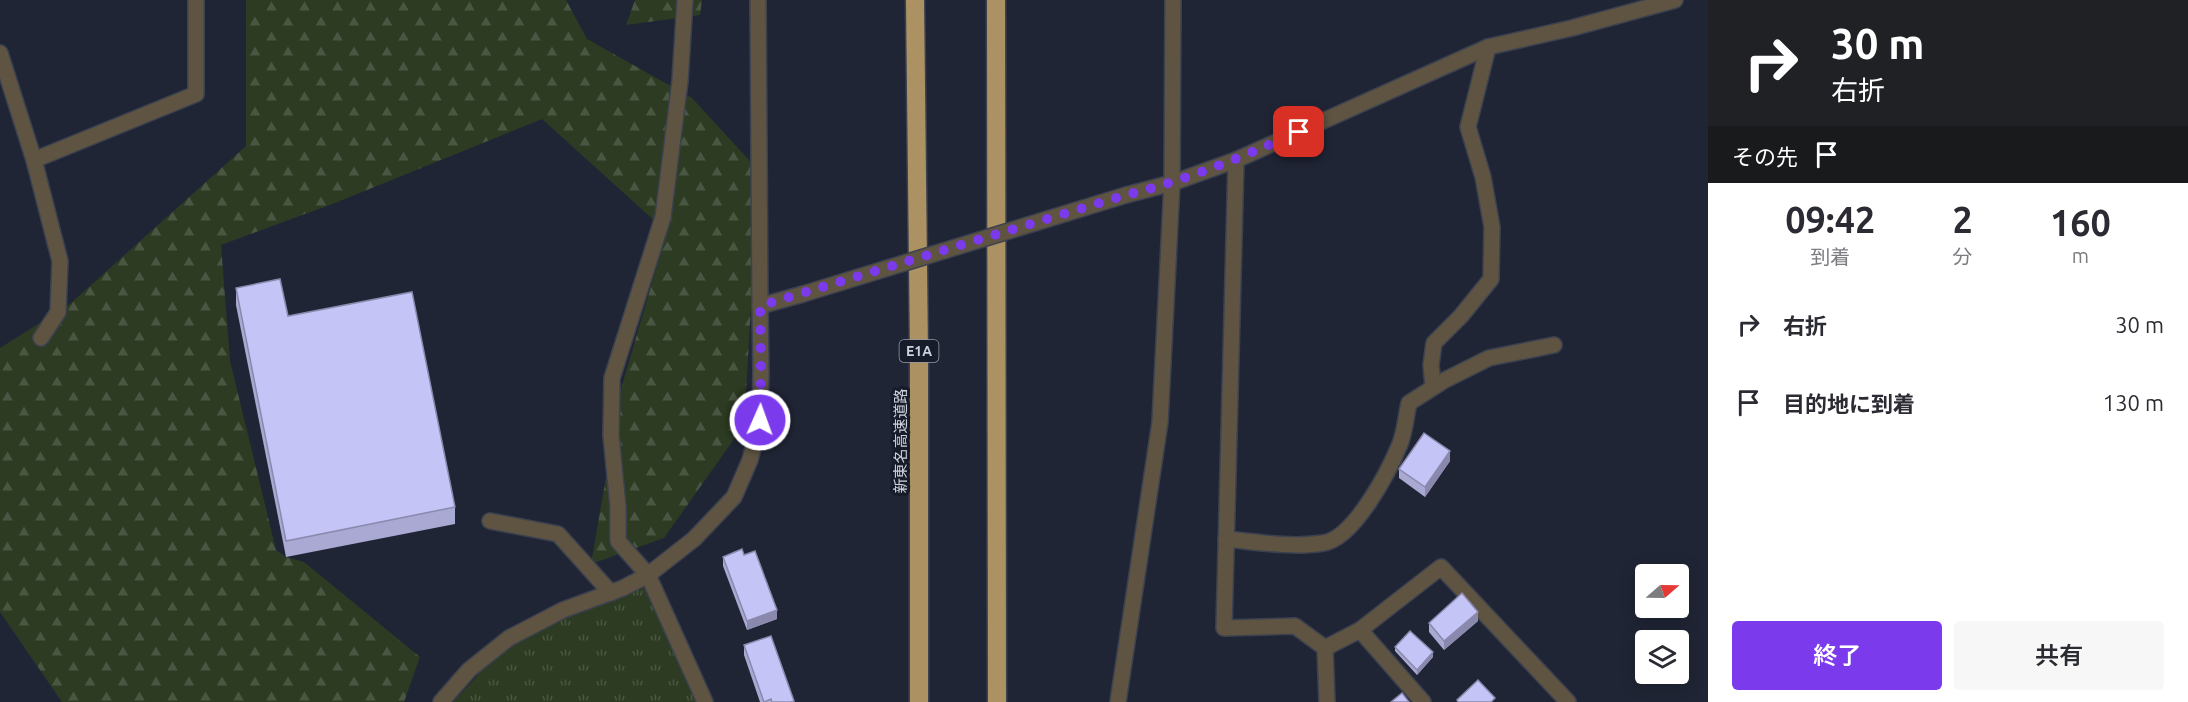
<!DOCTYPE html>
<html lang="ja">
<meta charset="utf-8">
<style>
:root{--surface:#fff;--page:#f7f7f7;--text:#2b2b33;--muted:#7c7c81;--accent:#7c3aed}
body{margin:0;font-family:Ubuntu,"Noto Sans JP",sans-serif;background:var(--page);color:var(--text);height:100vh;display:flex;flex-direction:column;font-size:22px;white-space:nowrap}
*{box-sizing:border-box;margin:0}
p{font-size:20px;color:var(--muted)}
.icon{flex:none;width:33px;height:33px;fill:none;stroke:currentColor;stroke-width:2;stroke-linecap:round;stroke-linejoin:round}
.map{position:relative;flex:1;overflow:hidden}
.side{display:flex;flex-direction:column;background:var(--surface);width:480px}
.side>*{flex:none}
.hud{background:#202124;color:#fff;overflow:hidden}
.needle{width:39px;rotate:70deg}
.controls{position:absolute;left:1635px;top:564px;display:grid;gap:12px}
.controls a{display:grid;place-items:center;width:54px;height:54px;border-radius:6px;background:var(--surface);box-shadow:0 3px 15px #0003;font-size:30px}
.pin{position:absolute;display:grid;place-items:center;width:51px;height:51px;color:#fff;margin:-26px;border-radius:12px;box-shadow:0 3px 9px #0006}
.me{position:absolute;width:66px;margin:-33px;rotate:2deg;stroke-linejoin:round;filter:drop-shadow(0 0 4px #0008)}
.turn{display:flex;align-items:center;gap:21px;height:126px;padding:0 24px;font-size:27px}
.turn .icon{width:78px;height:78px;stroke-width:2.5}
.turn b{display:block;font-size:42px;line-height:51px}
.then{display:flex;align-items:center;height:57px;padding:0 24px;background:#0003;gap:12px;font-size:22px}
.eta{display:flex;justify-content:space-evenly;align-items:center;height:102px;text-align:center}
.eta b{font-size:36px;font-weight:600;line-height:42px}
.primary-button{display:flex;gap:12px;margin-top:auto;padding:12px 24px}
.primary-button a{flex:1;height:69px;border-radius:6px;background:var(--accent);color:#fff;font-size:24px;font-weight:600;line-height:69px;text-align:center}
.primary-button a+a{background:var(--page);color:var(--text)}
ul{padding:0;list-style:none}
li{display:flex;align-items:center;gap:18px;height:78px;padding:0 24px}
li div{flex:1}
li b{display:block;font-size:22px}
li em{font-style:normal}
main{display:flex;flex:1;min-height:0}
.map>svg:first-child{display:block}
.grass{fill:url(#grass-tufts)}
.forest{fill:url(#forest-firs)}
.lines{fill:none;stroke-linecap:round;stroke-linejoin:round}
.service-casing{stroke:#3c4150;stroke-width:18}
.minor-casing{stroke:#3c4150;stroke-width:18}
.tertiary-casing{stroke:#3c4150;stroke-width:18}
.motorway-casing{stroke:#3c4150;stroke-width:21}
.service{stroke:#5e5441;stroke-width:15}
.minor{stroke:#5e5441;stroke-width:15}
.tertiary{stroke:#5e5441;stroke-width:15}
.motorway{stroke:#ac9263;stroke-width:18}
.tertiary-bridge-casing{stroke:#3c4150;stroke-width:18;stroke-linecap:butt}
.tertiary-bridge{stroke:#5e5441;stroke-width:15}
.wall{fill:#a9a9d4}
.shaded-wall{fill:#8a89ad}
.building{fill:#c5c4f7;stroke:#8a89ad;stroke-width:1.5}
.route{stroke:#7c3aed;stroke-width:10;stroke-dasharray:0 18}
.labels{text-anchor:middle;stroke-width:6;stroke-linejoin:round;paint-order:stroke}
.shield{fill:#171c2b;stroke:#979ba7;stroke-width:1.5}
.shield-label{font-size:14px;font-weight:bold;fill:#ced1dc}
.street-label{font-size:15px;fill:#ced1dc;stroke:#171c2b}
</style>
<main>
<div class="map">
<svg width="1708" height="702" viewBox="0 0 1708 702">
<defs>
<pattern id="grass-tufts" width="24" height="20" patternUnits="userSpaceOnUse" patternTransform="scale(1.5)"><rect width="24" height="20" fill="#2c3b22"/><path d="M3 7l-1-3M5 7V3M7 7l1-3M15 17l-1-3M17 17v-4M19 17l1-3" fill="none" stroke="#495642"/></pattern>
<pattern id="forest-firs" width="22" height="20" patternUnits="userSpaceOnUse" patternTransform="scale(1.5)"><rect width="22" height="20" fill="#2c3b22"/><path d="M5 1l3.5 6h-7zM16 11l3.5 6h-7z" fill="#495642"/></pattern>
</defs>
<rect width="100%" height="100%" fill="#202535"/>
<path class="grass" d="M648,575L705,702H453L516,634Z"/>
<g class="forest">
<path d="M246,0H566L587,39L692,98L759,171L744,425L664,538L591,564L606,477L613,416L667,232L542,119L335,203L221,245L230,361L276,550L286,557L304,562L420,657L404,702H62L0,612V348L70,304L246,146Z"/>
<path d="M635,0H702L700,15L626,25Z"/>
</g>
<g class="lines">
<g class="service-casing">
<g id="service">
<path d="M0,53L34,160L60,261L58,312L41,338"/>
<path d="M34,160L196,94V0"/>
<path d="M1433,387L1431,365L1434,343L1461,316L1491,279L1492,227L1483,177L1468,127L1488,47"/>
</g>
</g>
<g class="minor-casing">
<g id="minor">
<path d="M758,0L760,306"/>
<path d="M1236,160L1224,628L1295,626L1325,648L1327,702"/>
<path d="M490,521L558,534L611,593"/>
<path d="M1226,539C1257,542 1292,548 1323,543C1354,539 1389,471 1400,444C1405,431 1406,416 1409,403L1445,380L1489,358L1554,345"/>
<path d="M648,575L618,541V507L611,435L612,378L663,217L680,81L685,0"/>
<path d="M1360,630L1423,702"/>
<path d="M1325,648L1360,630L1441,567L1568,702"/>
</g>
</g>
<g class="tertiary-casing">
<g id="tertiary">
<path d="M1126,195L1172,183L1236,160L1488,47L1572,28L1675,0"/>
<path d="M648,575L705,702"/>
<path d="M441,702L469,670L509,638L563,610L623,588L648,575L694,539L734,497L750,460L760,421L761,372L760,306L803,294"/>
<path d="M1118,702L1160,422L1172,183L1173,0"/>
</g>
</g>
<g class="motorway-casing">
<g id="motorway">
<path d="M915,0L919,353V702"/>
<path d="M996,0L997,702"/>
</g>
</g>
<use href="#service" class="service"/>
<use href="#minor" class="minor"/>
<use href="#tertiary" class="tertiary"/>
<use href="#motorway" class="motorway"/>
<g class="tertiary-bridge-casing">
<path id="tertiary-bridge" d="M803,294L1126,195"/>
</g>
<use href="#tertiary-bridge" class="tertiary-bridge"/>
</g>
<g class="wall">
<path d="M236,288L288,316L455,507V524L286,557L236,305Z"/>
<path d="M1450,461L1425,497L1399,478V469Z"/>
<path d="M744,555L777,619L747,630L723,566V557Z"/>
<path d="M1478,621L1444,650L1429,632V623Z"/>
<path d="M744,645L794,702H760L744,655Z"/>
<path d="M1395,647L1433,657L1417,675L1395,651Z"/>
</g>
<g class="shaded-wall">
<path d="M1450,451V461L1425,497V487Z"/>
<path d="M777,610V619L747,630V621Z"/>
<path d="M1478,612V621L1444,650V641Z"/>
<path d="M1433,652V657L1417,675V670Z"/>
</g>
<g class="building">
<path d="M280,279L288,316L412,292L455,507L286,541L236,288Z"/>
<path d="M1424,433L1450,451L1425,487L1399,469Z"/>
<path d="M742,549L744,555L755,551L777,610L747,621L723,557Z"/>
<path d="M1462,593L1478,612L1444,641L1429,623Z"/>
<path d="M1410,631L1433,652L1417,670L1395,647Z"/>
<path d="M771,636L794,701L791,702H772L771,699L764,702L744,645Z"/>
<path d="M1478,680L1495,698L1491,702H1458L1457,700Z"/>
<path d="M1402,693L1409,702H1391Z"/>
</g>
<g class="lines">
<path class="route" d="M760,420L761,372L760,306L1126,195C1187,180 1242,157 1299,132"/>
</g>
<g class="labels">
<rect class="shield" x="899.5" y="340" width="39" height="22" rx="4.5"/>
<g class="shield-label">
<text x="919" y="356">E1A</text>
</g>
<g class="street-label">
<text transform="translate(901 441) rotate(-90)" y="5">新東名高速道路</text>
</g>
</g>
</svg>
<div class="controls">
<a><svg class="needle" viewBox="-14 -14 28 28"><path d="M0-13l5 13h-10z" fill="#e53935"/><path d="M0 13l5-13h-10z" fill="#7c7c81"/></svg></a>
<a><svg class="icon" aria-label="layers" viewBox="0 0 24 24"><path d="M12 4l9 5-9 5-9-5zM3 14l9 5 9-5"/></svg></a>
</div>
<div class="pin" style="left:1299px;top:132px;background:#d93025"><svg class="icon" aria-label="arrive" viewBox="0 0 24 24"><path d="M6 21V4h12l-3 4 3 4H6"/></svg></div>
<svg class="me" style="left:760px;top:420px" viewBox="-20 -20 40 40"><circle r="17" fill="#7c3aed" stroke="#fff" stroke-width="3"/><path d="M0-11L8 9 0 5-8 9z" fill="#fff"/></svg>
</div>
<section class="side">
<div class="hud">
<div class="turn"><svg class="icon" aria-label="right" viewBox="0 0 24 24"><path d="M7 20v-9h11M14 6l5 5-5 5"/></svg><div><b>30 m</b>右折</div></div>
<div class="then">その先<svg class="icon" aria-label="arrive" viewBox="0 0 24 24"><path d="M6 21V4h12l-3 4 3 4H6"/></svg></div>
</div>
<div class="eta">
<div><b>09:42</b><p>到着</p></div>
<div><b>2</b><p>分</p></div>
<div><b>160</b><p>m</p></div>
</div>
<ul>
<li><svg class="icon" aria-label="right" viewBox="0 0 24 24"><path d="M7 20v-9h11M14 6l5 5-5 5"/></svg><div><b>右折</b></div><em>30 m</em></li>
<li><svg class="icon" aria-label="arrive" viewBox="0 0 24 24"><path d="M6 21V4h12l-3 4 3 4H6"/></svg><div><b>目的地に到着</b></div><em>130 m</em></li>
</ul>
<div class="primary-button"><a>終了</a><a>共有</a></div>
</section>
</main>
